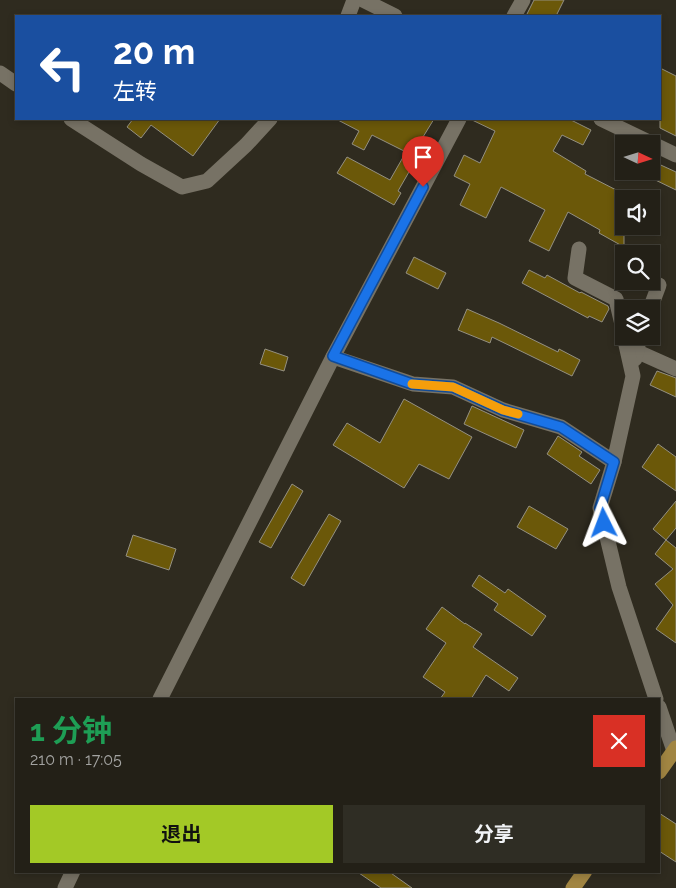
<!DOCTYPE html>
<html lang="zh">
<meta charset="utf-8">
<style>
:root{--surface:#232017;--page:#2f2d24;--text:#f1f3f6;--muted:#a3a3a1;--line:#403e36;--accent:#a3c926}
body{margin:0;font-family:Raleway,"Noto Sans SC",sans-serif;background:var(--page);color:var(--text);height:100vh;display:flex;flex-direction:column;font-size:19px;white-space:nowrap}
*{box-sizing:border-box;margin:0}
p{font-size:16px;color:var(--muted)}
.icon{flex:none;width:28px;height:28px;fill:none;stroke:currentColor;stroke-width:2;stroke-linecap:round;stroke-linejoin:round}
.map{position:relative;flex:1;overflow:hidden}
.sheet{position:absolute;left:15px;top:698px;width:645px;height:175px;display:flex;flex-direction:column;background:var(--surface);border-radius:0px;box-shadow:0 2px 8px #0003,0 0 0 1px var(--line)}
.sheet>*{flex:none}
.guide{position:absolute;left:15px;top:15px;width:646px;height:105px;border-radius:0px;box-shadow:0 2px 8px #0003,0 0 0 1px var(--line);background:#1a4fa0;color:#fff;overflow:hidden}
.needle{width:32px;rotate:94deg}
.tools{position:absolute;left:615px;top:135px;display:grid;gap:10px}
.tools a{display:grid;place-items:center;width:45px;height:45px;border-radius:0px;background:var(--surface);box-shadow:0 2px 8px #0003,0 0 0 1px var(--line);font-size:25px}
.pin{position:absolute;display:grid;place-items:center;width:42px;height:42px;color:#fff;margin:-51px -21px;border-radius:50% 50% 50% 0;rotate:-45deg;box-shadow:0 0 5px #0007}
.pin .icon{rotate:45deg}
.me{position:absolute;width:55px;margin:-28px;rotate:357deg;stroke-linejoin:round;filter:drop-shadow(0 0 4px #0008)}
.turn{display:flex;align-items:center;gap:18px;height:105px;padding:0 15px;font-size:22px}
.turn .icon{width:65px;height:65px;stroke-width:2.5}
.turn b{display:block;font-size:35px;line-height:42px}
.round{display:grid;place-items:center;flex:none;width:52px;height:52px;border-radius:0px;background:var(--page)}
.headline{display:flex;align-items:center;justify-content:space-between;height:85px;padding:0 15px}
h1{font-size:30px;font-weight:700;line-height:38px;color:#1e9e55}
.cta{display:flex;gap:10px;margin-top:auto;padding:10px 15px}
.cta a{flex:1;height:58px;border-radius:0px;background:var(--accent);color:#111;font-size:20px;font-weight:700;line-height:58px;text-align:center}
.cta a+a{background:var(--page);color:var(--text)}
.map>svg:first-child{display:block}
.building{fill:#6b5809;stroke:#949082}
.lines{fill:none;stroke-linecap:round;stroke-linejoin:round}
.minor{stroke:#777265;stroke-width:15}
.major{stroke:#a18542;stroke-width:15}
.route-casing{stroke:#114b97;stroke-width:12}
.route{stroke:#1a73e8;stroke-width:9}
.slow{stroke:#f59e0b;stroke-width:9}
</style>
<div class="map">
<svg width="676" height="888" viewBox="0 0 676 888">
<rect width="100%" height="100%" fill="#2f2b1f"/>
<g class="building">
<path d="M534,0H564L556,16H526Z"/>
<path d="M660,68L676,76V136L660,128Z"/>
<path d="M133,119H220L193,156L151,125L141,138L127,127Z"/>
<path d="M336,119H434L423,137L432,141L422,161L417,158L398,191L401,193L394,205L337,173L347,157L390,180L406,152L372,135L364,150L352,144L359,131Z"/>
<path d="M470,119H569L591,130L583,145L562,135L553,151L586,171L585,174L624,194V247L599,233L600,230L568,212L549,251L529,241L545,210L501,187L486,218L460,205L470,184L454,176L464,155L480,163L495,131Z"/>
<path d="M652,161L676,172V190L645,175L646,171H651Z"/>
<path d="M414,257L446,273L438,289L406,273Z"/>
<path d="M529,270L545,278L547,275L580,293L581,292L608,306L609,309L602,322L589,316L588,318L522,283Z"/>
<path d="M467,309L499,323L558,352L559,349L580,360L572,376L492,337L490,343L458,330Z"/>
<path d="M265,349L288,357L284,371L260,364Z"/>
<path d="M657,371L676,378V397L650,385Z"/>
<path d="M404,399L472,437L449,479L419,464L404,488L333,445L347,423L380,443Z"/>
<path d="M472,406L524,430L516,448L464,424Z"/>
<path d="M558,436L582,452L579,456L600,470L591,484L547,454Z"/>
<path d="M658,444L676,457V491L642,467Z"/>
<path d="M292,484L303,491L271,548L259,542Z"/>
<path d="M676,501V528L666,540L653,529Z"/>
<path d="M529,506L568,529L556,549L517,527Z"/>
<path d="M329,514L341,521L304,586L291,578Z"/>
<path d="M133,535L176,549L169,570L126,556Z"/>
<path d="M666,540L676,548V643L656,629L673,605L655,584L673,569L655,554Z"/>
<path d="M479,575L505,593L508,589L546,616L532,636L494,610L498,604L472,586Z"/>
<path d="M442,607L465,624V623L482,634L473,647L518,678L509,691L486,675L471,699H440L445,692L423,677L446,643L426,629Z"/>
<path d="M659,813L676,824V862L659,851Z"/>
<path d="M356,871H388L412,888H381Z"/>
</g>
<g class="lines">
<g class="minor">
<path d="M363,0L395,16"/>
<path d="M348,16L354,0"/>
<path d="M514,16L523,0"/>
<path d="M0,73L16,84"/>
<path d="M71,119L141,164L182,187L207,181L246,145L270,119"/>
<path d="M601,119L676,155"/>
<path d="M579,249L575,278L616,299L624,333"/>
<path d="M650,309L659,285"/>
<path d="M636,351L676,369"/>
<path d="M333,357L413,384L453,387L503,410L561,427L614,462L600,508L619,587L656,699"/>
<path d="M635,359L640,336"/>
<path d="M614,462L633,376L624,336"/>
<path d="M160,699L333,357L459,119"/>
<path d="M659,707L674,751"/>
<path d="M65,888L73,871"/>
</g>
<g class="major">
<path d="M659,772L676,748"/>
<path d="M573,888L585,871"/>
</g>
</g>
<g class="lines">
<g class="route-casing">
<path id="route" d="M423,187L333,356L412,384L453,387L503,410L561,427L614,462L600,508L604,523"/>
</g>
<use href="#route" class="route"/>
<path class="slow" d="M412,384L453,387L503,410L518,414"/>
</g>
</svg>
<div class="tools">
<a><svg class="needle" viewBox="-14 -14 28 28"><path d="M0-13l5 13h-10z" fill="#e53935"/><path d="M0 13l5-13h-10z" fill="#a3a3a1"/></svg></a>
<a><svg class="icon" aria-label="sound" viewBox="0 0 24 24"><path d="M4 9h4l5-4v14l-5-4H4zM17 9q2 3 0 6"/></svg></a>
<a><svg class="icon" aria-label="search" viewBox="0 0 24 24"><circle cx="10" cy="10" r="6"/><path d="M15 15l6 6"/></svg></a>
<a><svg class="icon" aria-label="layers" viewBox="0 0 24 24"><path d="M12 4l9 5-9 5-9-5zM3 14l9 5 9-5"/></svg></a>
</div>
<div class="pin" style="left:423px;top:187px;background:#d93025"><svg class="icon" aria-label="arrive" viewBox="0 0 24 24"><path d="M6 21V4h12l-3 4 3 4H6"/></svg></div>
<svg class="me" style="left:604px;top:523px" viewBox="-20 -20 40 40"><path d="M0-17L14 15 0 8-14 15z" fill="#1a73e8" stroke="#fff" stroke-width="4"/></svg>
<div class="guide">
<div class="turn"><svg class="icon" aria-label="left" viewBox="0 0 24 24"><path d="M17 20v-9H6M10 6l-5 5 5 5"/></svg><div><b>20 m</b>左转</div></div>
</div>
<section class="sheet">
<div class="headline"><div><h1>1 分钟</h1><p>210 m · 17:05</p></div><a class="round" style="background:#d93025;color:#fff"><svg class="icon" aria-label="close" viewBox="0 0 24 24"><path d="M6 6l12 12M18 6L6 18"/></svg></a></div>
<div class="cta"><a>退出</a><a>分享</a></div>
</section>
</div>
